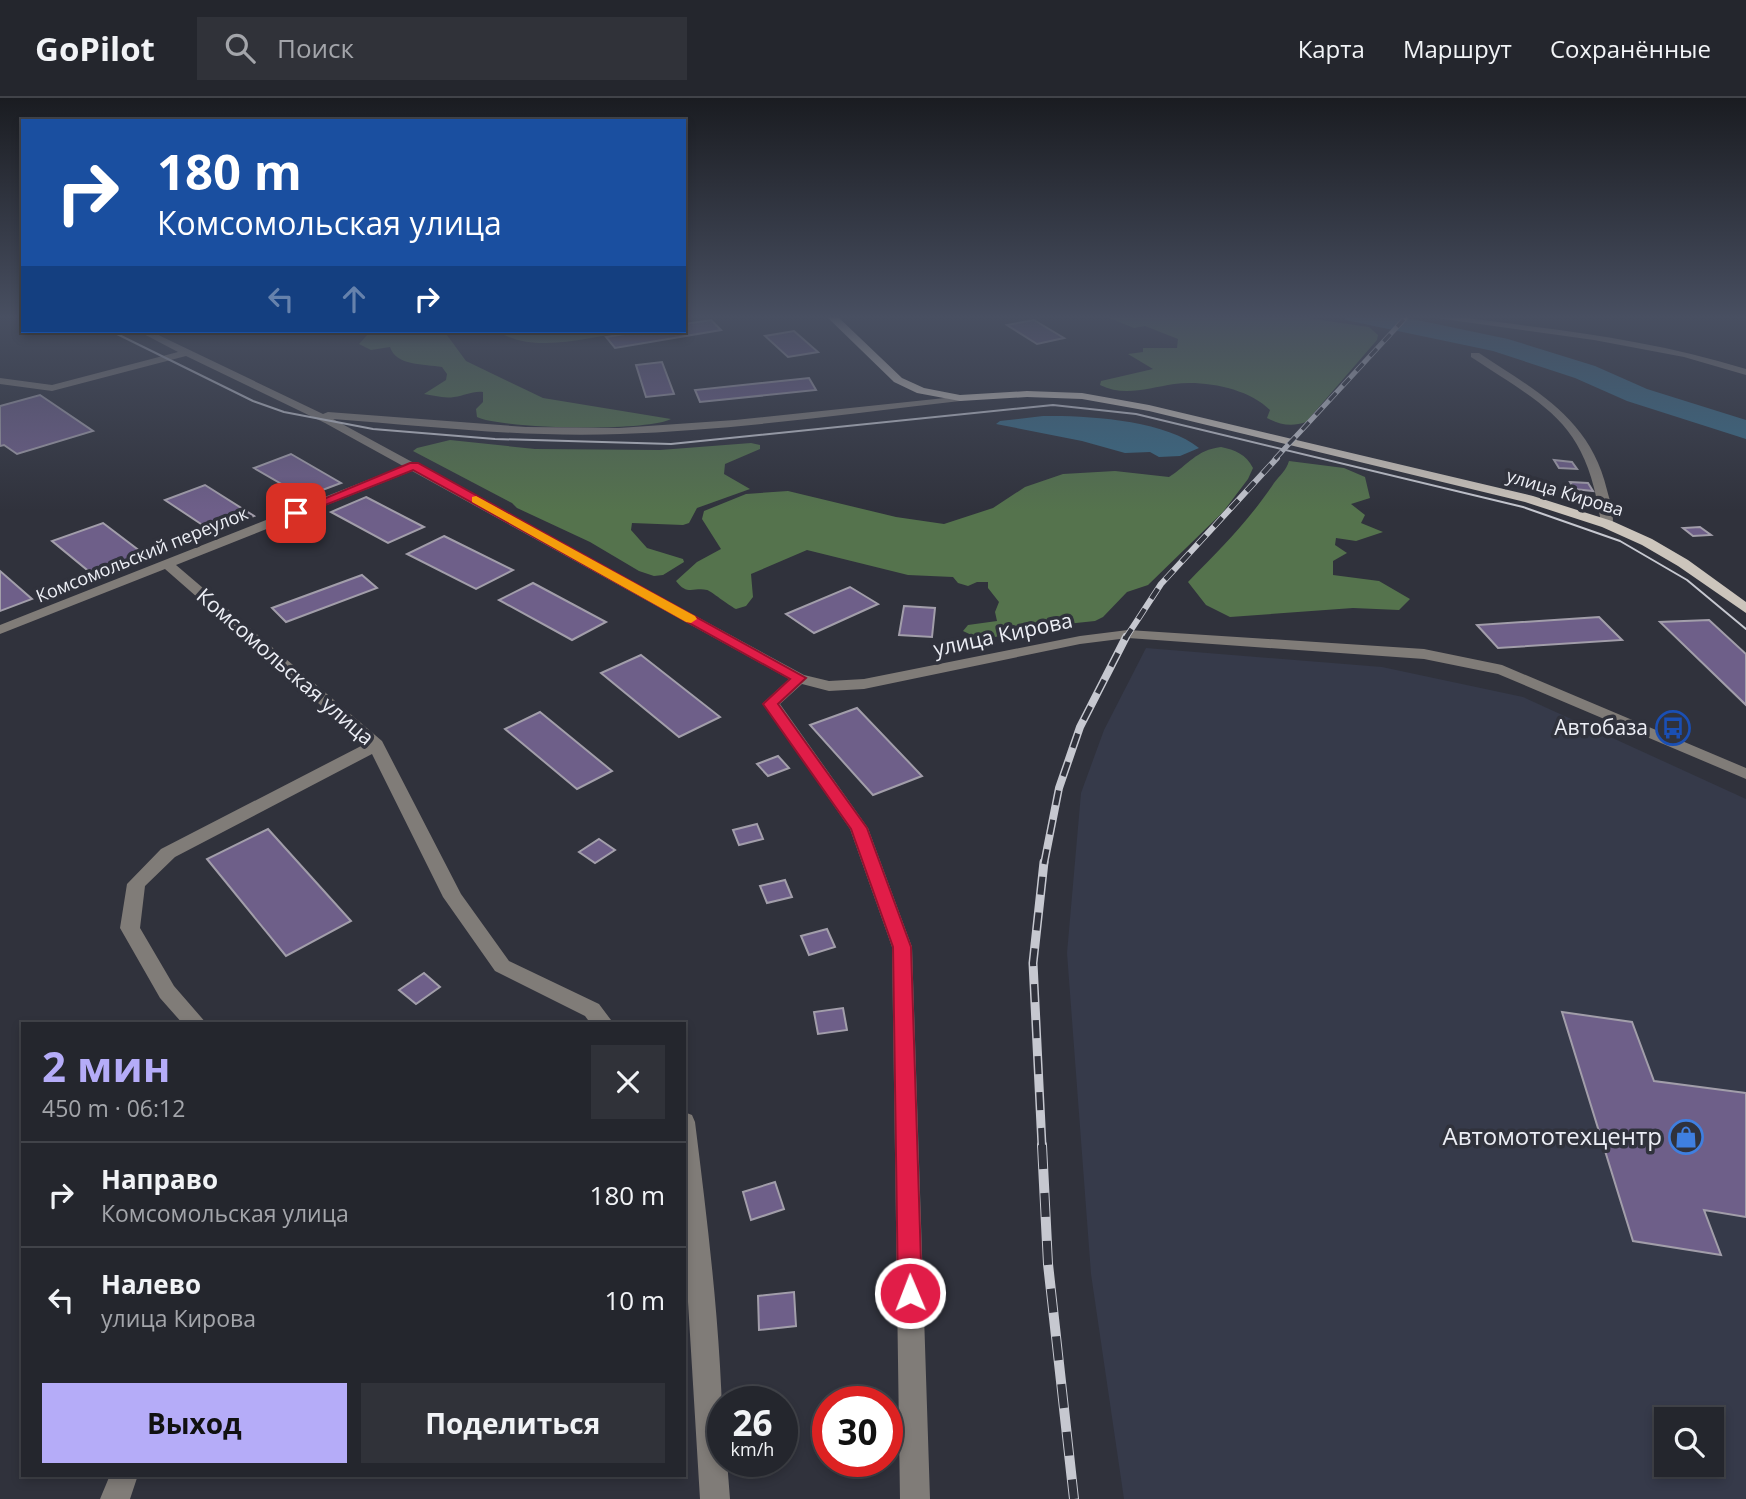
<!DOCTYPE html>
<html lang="ru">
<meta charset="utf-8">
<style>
:root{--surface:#24262d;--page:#303239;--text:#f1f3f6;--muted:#a3a5aa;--line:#414349;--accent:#b5acf8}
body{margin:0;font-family:"Open Sans",sans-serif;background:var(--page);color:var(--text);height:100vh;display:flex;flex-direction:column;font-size:26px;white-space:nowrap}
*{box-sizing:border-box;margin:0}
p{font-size:23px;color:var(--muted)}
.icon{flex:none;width:38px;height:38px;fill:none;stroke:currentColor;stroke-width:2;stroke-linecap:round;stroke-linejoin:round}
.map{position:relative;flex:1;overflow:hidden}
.sheet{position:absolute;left:21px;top:924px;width:665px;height:455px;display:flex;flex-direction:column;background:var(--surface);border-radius:0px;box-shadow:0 4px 10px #0003,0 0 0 2px var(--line)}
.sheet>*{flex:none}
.guide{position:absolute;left:21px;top:21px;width:665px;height:214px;border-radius:0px;box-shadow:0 4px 10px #0003,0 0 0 2px var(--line);background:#1a4fa0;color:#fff;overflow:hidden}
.fabs{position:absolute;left:1654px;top:1309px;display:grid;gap:14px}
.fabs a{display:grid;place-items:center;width:70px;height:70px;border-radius:0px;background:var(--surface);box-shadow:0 4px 10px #0003,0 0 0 2px var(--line);font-size:35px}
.speed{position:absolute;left:707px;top:1288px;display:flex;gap:14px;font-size:35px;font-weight:700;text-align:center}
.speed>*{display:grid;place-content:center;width:91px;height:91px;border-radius:50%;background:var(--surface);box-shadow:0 4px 10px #0003,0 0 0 2px var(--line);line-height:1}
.speed small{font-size:18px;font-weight:400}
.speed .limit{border:10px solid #d22;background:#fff;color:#111}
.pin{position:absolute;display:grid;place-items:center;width:60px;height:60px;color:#fff;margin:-30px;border-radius:14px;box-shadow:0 4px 10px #0006}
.me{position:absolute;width:77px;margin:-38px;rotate:359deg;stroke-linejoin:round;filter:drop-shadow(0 0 5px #0008)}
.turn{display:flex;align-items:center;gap:24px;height:147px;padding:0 21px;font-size:32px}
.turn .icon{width:91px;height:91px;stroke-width:2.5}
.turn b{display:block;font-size:49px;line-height:60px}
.lanes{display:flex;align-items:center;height:66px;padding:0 21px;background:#0003;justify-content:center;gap:35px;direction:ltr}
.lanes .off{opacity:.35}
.round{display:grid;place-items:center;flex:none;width:74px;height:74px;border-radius:0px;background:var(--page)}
.head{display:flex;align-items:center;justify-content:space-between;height:119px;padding:0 21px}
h1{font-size:42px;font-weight:700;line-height:52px;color:var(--accent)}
.action{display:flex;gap:14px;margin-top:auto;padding:14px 21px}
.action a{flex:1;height:80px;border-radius:0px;background:var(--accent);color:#111;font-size:28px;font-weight:700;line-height:80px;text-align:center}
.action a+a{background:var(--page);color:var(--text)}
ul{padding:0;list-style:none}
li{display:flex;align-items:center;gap:21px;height:105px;padding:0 21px;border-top:2px solid var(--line)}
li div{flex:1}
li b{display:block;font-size:26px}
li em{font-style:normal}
header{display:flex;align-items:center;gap:42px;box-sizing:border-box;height:98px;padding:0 35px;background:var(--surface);border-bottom:2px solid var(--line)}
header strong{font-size:33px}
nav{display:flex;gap:38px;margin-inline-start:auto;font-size:24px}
.search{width:490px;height:63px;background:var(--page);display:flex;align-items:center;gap:18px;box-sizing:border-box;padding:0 24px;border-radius:0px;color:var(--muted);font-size:26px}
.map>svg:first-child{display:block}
.built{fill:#363a4a;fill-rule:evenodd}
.forest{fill:#55734d}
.water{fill:#3a6c86}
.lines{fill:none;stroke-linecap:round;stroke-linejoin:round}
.river{fill:#3a6c86;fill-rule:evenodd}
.building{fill:#6e5f89;stroke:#a29eaa;stroke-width:2}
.minor{fill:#807c78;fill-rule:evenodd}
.major{fill:#ccc5bc;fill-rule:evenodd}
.tram{stroke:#c6c8d0;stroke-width:2}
.rail-far4-casing{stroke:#c6c8d0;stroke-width:5}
.rail-far3-casing{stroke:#c6c8d0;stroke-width:6}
.rail-far2-casing{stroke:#c6c8d0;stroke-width:8}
.rail-far1-casing{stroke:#c6c8d0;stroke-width:9}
.rail-casing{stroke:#c6c8d0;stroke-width:10}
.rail-far4{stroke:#30323c;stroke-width:3.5;stroke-dasharray:10;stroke-linecap:butt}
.rail-far3{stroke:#30323c;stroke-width:4.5;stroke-dasharray:12;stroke-linecap:butt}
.rail-far2{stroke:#30323c;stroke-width:5;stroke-dasharray:15;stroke-linecap:butt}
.rail-far1{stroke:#30323c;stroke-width:6;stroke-dasharray:18;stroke-linecap:butt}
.rail{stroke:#30323c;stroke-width:8;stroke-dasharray:24;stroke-linecap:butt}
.route{fill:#e11d48;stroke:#92132f;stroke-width:2}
.slow{fill:#f59e0b}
.labels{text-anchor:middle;stroke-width:7;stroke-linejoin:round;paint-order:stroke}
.far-street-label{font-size:18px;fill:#eceef5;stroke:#30323c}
.street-label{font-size:21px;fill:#eceef5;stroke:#30323c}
.poi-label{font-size:21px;fill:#eceef5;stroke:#30323c;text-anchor:end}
.near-poi-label{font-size:24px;fill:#eceef5;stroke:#30323c;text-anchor:end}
</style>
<header>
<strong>GoPilot</strong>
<div class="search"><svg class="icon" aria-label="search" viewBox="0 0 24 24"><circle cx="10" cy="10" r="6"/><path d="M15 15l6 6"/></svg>Поиск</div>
<nav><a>Карта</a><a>Маршрут</a><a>Сохранённые</a></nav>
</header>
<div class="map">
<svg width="1746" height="1401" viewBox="0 0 1746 1401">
<rect width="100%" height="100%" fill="#30323c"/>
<path class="built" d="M1146,550L1382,569L1523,599L1746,701V1401H1124L1091,1176L1067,855L1081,695L1104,632ZM1666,1321H1712V1367H1666Z"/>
<g class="forest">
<path d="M1079,217H1286L1369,229L1378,237L1377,242L1306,324C1292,329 1280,327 1267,320L1270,312C1248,290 1204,282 1174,286C1148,290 1124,299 1100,287L1101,283L1153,271L1128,256L1143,254V250H1177L1178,241L1145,228L1134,230L1107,219Z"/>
<path d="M362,233H444L466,263L543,300L671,321C647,334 502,331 477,319L476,311L483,304V294C471,293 465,298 454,299C444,301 433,297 424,296L446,282L447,276L442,269C424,266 396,268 390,249L371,252L359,246L368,236Z"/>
<path d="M497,233H628C588,240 533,256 497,233Z"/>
<path d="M450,342L535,351L660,352L751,345L760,347V351L725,366L724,376L750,391L697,410L689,425L683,427L632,425L631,432L647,450L683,461L684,464L663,477L654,478L639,473L590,444L517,410L512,405L413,353L417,350Z"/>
<path d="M1221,349C1235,352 1246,356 1253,370L1248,381L1223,414L1148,487L1127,494L1103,519L1095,523L1038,529L982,542L963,533L968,527L997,523L995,514L999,504L988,490V484H977L968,488L958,485L953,479L908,477L807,452L751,476L753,499L746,508L736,511C728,507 711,493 707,492C694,489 687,498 676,483L697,464L721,451L702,421L704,413L746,396L788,393L896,419L944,426L993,410L1025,389L1063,376L1115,373L1169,379C1188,367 1196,352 1221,349Z"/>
<path d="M1289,363L1344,370L1365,379L1370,400L1351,406L1365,417L1361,425L1383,434L1356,443L1336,440L1335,447L1347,455L1333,463V477L1379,483L1410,501L1399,512L1353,510L1230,519L1206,507L1188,484C1220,451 1248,424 1274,385C1280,377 1286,373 1289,363Z"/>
</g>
<path class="water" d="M1043,318C1085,317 1166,322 1199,350L1180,358L1159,359L1150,354L1125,355L1082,343L996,326L1000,323Z"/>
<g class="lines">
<path class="river" d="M1343,217H1393L1508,241L1595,268L1647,291L1746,322V341L1627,303L1575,280L1493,253L1355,224L1346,222Z"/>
</g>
<g class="building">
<path d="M711,222L721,232L615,250L606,239L643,233H684V226Z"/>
<path d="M1034,222L1064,240L1037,246L1007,227Z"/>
<path d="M794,233L818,254L788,259L765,238Z"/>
<path d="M662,264L674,296L646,299L636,267Z"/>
<path d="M809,280L816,292L700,304L695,292Z"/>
<path d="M40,297L93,333L17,356L4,347L0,348V308Z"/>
<path d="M291,356L341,385L304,399L254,370Z"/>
<path d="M1554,362L1572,364L1577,371L1559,370Z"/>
<path d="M1570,384L1588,385L1593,393L1574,391Z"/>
<path d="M205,387L254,418L213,434L165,402Z"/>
<path d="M366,399L424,429L388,445L331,414Z"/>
<path d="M103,425L149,460L97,480L52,443Z"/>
<path d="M1700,429L1711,437L1693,438L1683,430Z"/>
<path d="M444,438L513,472L476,491L407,456Z"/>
<path d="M0,473L32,501L0,513Z"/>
<path d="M362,477L377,490L286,524L272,510Z"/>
<path d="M533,485L606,524L572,542L499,502Z"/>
<path d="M850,489L878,506L814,535L786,516Z"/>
<path d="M904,508L935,510L932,539L899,537Z"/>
<path d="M1599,519L1622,542L1498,550L1477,527Z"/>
<path d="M1709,522L1746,556V607L1660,524Z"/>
<path d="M641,557L720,619L679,639L601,575Z"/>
<path d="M857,610L922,678L873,697L810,627Z"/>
<path d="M540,614L612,673L577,691L505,631Z"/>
<path d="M778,658L789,670L768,678L757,666Z"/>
<path d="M757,726L763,741L739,747L733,732Z"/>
<path d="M268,731L351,823L286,858L207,761Z"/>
<path d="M599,741L615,752L595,765L579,754Z"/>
<path d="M785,782L792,799L767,805L760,788Z"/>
<path d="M827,831L835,849L809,857L801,838Z"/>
<path d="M424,875L440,889L416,906L399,892Z"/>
<path d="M843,910L847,932L818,936L814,914Z"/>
<path d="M1562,914L1632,924L1654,983L1746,995V1119L1704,1112L1721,1157L1633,1143Z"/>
<path d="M775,1084L784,1111L751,1122L743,1094Z"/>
<path d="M794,1194L796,1228L759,1232L758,1198Z"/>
</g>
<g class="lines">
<g class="minor">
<path d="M1415,217C1453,217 1491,223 1528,228C1603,237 1674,249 1746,271V277L1684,259L1594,242Z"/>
<path d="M138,233H150L323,316L328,314L526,329L619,330L735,322L964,298V302L960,303C847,316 734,332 620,336C525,340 428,328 333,321L804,577L829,583L864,581L1080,538L1128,532L1424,551L1502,567L1746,670V681L1498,576L1424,561L1128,540L1080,546L864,591L829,593L802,586L780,606L868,730L912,849L930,1401H900L892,849L850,731L763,605L789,581L412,373L176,467L382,643L461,796L509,863L599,906L614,926H591L585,918L495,873L443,799L372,656L175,759L145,788L140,830L174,888L207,926H183L160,900L120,830L127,786L161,751L365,646L165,471L0,536V527L403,368L325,325L186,258L52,293L0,286V280L52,287L178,254Z"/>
<path d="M1471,255H1479C1536,293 1590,320 1607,392C1610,403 1615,418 1612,429L1607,430L1601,426C1587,325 1550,311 1471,259Z"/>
<path d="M684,1014L692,1017L695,1024C709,1136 723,1250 723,1363H727L730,1401H700L684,1138Z"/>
<path d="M110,1377H138L130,1401H100Z"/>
</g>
<path class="major" d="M825,217H836L902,280L924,290L960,297L1027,293L1082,295L1149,307L1533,398L1612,423L1652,441L1688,462L1746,504V515L1678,468L1642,447L1602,429L1525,404L1149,313L1082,301L1027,299L960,303L917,295L894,284Z"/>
<path class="tram" d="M111,233L253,303L284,314L373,331L495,341L671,346L1053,307L1136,316L1523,409L1620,443L1687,482L1746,531"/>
<g class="rail-far4-casing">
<path id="rail-far4" d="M1275,361L1408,217"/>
</g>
<g class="rail-far3-casing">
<path id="rail-far3" d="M1125,541L1161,486L1277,360"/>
</g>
<g class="rail-far2-casing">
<path id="rail-far2" d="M1044,766L1059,690L1080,629L1126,539"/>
</g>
<g class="rail-far1-casing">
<path id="rail-far1" d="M1042,1048L1033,865L1044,764"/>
</g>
<g class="rail-casing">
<path id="rail" d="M1042,1047L1048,1166L1074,1401"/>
</g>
<use href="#rail-far4" class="rail-far4"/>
<use href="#rail-far3" class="rail-far3"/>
<use href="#rail-far2" class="rail-far2"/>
<use href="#rail-far1" class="rail-far1"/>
<use href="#rail" class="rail"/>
</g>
<linearGradient id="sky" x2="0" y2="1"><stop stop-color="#1a1c21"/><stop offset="0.53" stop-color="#484f61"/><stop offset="1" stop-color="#484f61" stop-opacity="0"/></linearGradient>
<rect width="1746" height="413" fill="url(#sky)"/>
<path class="route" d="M410,365H418L806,580L778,606L867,730L911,849L922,1195L918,1203L910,1206L902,1203L898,1195L893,849L851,731L763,606L790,581L413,372L300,417L290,415Z"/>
<path class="slow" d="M476,398L695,518L697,521L691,525L686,524L472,404V399Z"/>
<defs>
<g id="bus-ring" transform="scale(1.75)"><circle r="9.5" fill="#30323c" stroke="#1a4fb4" stroke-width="1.5"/><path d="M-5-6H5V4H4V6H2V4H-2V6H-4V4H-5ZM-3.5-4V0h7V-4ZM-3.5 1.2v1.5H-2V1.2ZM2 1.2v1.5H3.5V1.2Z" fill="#1a4fb4"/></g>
<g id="shop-ring" transform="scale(1.75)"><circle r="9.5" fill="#30323c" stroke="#3f7fe0" stroke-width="1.5"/><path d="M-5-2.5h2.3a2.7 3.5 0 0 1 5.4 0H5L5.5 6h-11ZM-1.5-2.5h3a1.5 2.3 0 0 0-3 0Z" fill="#3f7fe0"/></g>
</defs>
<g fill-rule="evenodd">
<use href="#bus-ring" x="1673" y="630"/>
<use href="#shop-ring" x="1686" y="1039"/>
</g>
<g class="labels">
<g class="far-street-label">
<text transform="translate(1565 395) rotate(17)" y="6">улица Кирова</text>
<text transform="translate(142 457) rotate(-22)" y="6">Комсомольский переулок</text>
</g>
<g class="street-label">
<text transform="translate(1003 537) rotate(-12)" y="7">улица Кирова</text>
<text transform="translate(285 569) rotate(41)" y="7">Комсомольская улица</text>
</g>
<g class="poi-label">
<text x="1648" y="637">Автобаза</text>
</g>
<g class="near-poi-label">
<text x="1662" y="1047">Автомототехцентр</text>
</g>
</g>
</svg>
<div class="fabs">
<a><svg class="icon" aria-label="search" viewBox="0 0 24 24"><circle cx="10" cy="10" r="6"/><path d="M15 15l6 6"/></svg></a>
</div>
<div class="speed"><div>26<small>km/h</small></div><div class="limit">30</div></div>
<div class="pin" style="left:296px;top:415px;background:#d93025"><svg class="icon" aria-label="arrive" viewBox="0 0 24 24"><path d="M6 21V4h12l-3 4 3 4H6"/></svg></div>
<svg class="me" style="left:910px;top:1195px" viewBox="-20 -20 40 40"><circle r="17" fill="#e11d48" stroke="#fff" stroke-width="3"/><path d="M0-11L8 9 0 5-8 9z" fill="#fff"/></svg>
<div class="guide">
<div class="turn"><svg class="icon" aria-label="right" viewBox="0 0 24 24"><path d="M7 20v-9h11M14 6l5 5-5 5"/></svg><div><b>180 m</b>Комсомольская улица</div></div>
<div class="lanes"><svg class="icon off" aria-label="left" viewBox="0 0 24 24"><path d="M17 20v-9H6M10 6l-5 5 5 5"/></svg><svg class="icon off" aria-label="ahead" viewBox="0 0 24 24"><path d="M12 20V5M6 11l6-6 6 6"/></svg><svg class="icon" aria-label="right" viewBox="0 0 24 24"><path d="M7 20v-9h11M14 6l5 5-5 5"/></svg></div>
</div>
<section class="sheet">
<div class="head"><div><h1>2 мин</h1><p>450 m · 06:12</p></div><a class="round"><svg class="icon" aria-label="close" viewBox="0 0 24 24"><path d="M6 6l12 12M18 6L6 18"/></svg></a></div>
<ul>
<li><svg class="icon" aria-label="right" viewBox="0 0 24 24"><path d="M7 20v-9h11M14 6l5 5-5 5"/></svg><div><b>Направо</b><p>Комсомольская улица</p></div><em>180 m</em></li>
<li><svg class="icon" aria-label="left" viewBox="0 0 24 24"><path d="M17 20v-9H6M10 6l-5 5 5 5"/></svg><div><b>Налево</b><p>улица Кирова</p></div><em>10 m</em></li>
</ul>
<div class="action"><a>Выход</a><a>Поделиться</a></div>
</section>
</div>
